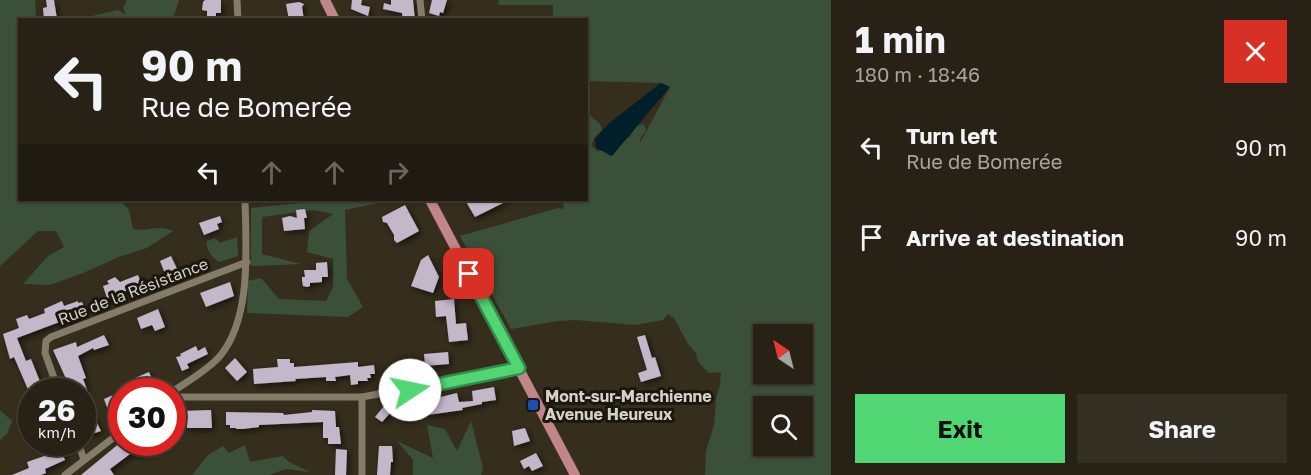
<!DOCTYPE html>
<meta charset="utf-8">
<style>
:root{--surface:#282216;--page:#342f23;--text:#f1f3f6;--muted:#a5a4a1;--line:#443f35;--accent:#51d674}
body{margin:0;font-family:"Golos Text",sans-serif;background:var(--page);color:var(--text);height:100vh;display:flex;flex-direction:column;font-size:22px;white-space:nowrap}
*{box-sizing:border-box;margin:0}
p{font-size:20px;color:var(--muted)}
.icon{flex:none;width:33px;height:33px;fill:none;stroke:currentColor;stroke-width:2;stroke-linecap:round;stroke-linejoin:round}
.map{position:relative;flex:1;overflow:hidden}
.side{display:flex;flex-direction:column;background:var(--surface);width:480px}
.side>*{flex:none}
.guide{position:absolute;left:18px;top:18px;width:570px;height:183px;border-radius:0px;box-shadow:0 2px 4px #0004,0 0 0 2px var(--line);background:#282216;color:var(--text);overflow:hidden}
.needle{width:39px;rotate:325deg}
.fabs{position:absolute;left:753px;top:324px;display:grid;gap:12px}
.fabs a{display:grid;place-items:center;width:60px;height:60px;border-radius:0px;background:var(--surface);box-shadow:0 2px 4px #0004,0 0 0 2px var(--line);font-size:30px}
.speed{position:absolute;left:18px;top:378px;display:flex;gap:12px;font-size:30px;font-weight:700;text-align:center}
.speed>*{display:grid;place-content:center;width:78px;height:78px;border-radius:50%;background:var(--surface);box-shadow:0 2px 4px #0004,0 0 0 2px var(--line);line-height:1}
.speed small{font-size:15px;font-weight:400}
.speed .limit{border:9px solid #d22;background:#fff;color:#111}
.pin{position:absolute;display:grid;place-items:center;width:51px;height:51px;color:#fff;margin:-26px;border-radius:12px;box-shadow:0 3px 9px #0006}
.me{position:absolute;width:66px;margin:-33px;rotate:79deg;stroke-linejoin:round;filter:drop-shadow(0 0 4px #0008)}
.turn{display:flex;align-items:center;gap:21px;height:126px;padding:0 24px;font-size:27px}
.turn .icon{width:78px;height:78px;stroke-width:2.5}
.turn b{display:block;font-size:42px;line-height:51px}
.lanes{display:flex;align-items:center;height:57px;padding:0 24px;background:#0003;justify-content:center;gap:30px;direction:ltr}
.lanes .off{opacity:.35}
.round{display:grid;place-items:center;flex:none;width:63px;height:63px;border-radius:0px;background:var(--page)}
.overview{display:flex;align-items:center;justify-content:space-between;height:102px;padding:0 24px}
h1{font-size:36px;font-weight:700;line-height:45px}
.primary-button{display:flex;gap:12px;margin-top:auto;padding:12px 24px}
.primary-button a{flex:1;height:69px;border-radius:0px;background:var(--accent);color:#111;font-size:24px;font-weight:700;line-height:69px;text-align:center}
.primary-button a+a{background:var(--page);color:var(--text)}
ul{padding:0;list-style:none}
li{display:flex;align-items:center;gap:18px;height:90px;padding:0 24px}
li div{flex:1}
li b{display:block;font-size:22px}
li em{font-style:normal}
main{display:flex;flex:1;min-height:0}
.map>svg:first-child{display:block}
.green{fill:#3b5039;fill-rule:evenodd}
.water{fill:#001f2a}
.building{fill:#c3b7ca;filter:url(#shadow)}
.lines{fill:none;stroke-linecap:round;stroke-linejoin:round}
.street{stroke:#847c69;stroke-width:7}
.primary{stroke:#c08689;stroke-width:10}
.route-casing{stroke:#358b4b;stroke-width:15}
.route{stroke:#51d674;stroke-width:10}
.transit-dot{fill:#1a4fb4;stroke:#1a170f;stroke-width:2}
.labels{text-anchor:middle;stroke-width:6;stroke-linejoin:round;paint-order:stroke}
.street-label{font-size:16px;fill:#d5d1c7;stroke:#1a170f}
.poi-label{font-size:16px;font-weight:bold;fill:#d5d1c7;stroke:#1a170f;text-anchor:start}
</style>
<main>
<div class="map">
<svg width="831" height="475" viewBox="0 0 831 475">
<defs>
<filter id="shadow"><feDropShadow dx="2.5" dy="2.5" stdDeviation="3" flood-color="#0009"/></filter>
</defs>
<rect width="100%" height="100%" fill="#352e1d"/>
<g class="green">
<path d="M0,0H35L36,17L39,19L20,20V200H120L129,210L133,229C150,232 157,224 173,231L147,248L119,257L83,273L50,285L23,284L48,256L64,247L56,231H38L0,266Z"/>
<path d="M127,0H179L173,19H79L118,10L126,15L123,8Z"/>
<path d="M499,0H831V475H705L706,451L714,425L716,398L720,385L721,372L709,373L698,362L696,353L688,344L674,318L668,314L663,320L635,325L576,320L558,321L511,329L460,236L558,208L564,209L563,204L568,200H586L587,113L600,124L602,130L595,137L591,145L597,151L605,150L609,156C619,152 620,140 630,137L636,126L644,124L646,130L640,139V143L670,87L661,83L587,81L586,20L553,19V5H498ZM764,334H802V374H764ZM764,406H802V446H764Z"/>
<path d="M302,200H368L378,203L345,210L347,279L363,307L348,317L247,313L248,281L261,278L279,299L326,301L333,287V259L307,252L309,231L333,214L314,210L262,217V254L301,264L251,266V208L299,203Z"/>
<path d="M237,237L238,256L219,262C212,258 205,249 207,241L215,238L220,243Z"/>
<path d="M0,410L12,421L7,434L0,440Z"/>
<path d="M471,421L483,468L481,475H413V460L397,441L433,458L427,425L445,429L457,451Z"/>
<path d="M245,445L250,462L283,456L289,462L310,472L286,469L269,475H192L208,455L223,446L229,453Z"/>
</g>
<path class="water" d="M661,83L670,87L612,156L596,148L595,139L608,124Z"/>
<g class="building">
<path d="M46,0H54L57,19L44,20L43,8L47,7Z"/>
<path d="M205,0H221V13H216V19H207V11L202,10L203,2Z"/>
<path d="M352,0H362L361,5L370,7L368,16L351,9Z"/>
<path d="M391,0H413L415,20H403L402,13L383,9L384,3L391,5Z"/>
<path d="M432,0H447L443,13L440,12L439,16L429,13Z"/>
<path d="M299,2L304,4L302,7L304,20H289L286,4Z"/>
<path d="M465,200H509L475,217Z"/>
<path d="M405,205L419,231L397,243L394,240V235L387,223L383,222L382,217Z"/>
<path d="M305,209L307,218H304L305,229L284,231L282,218L290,216L297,218L296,210Z"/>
<path d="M220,216L222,222L217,224L219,229L204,235L199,223Z"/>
<path d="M428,255L439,277L433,293L411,286L421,260Z"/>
<path d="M171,256L178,271L166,276L160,261Z"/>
<path d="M327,262L328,277H322V282L310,283V286L307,287L303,286L302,281V277H305L304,270H316V263Z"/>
<path d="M138,275L142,285L107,298L103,286L109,284L107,281L115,277L120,282Z"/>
<path d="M230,282L234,296L206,307L200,293Z"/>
<path d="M454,299L456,324L466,323L468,340L449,342L446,316L436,317L435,301Z"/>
<path d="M62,301L64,306L78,301V303L82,302L86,312L17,338L26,361L31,359L43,389L32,392L30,394L14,357L10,359L3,334L19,328L16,319L27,315L29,319L45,313L44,309Z"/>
<path d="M158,309L165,327L155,331L152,325L141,329L137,318Z"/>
<path d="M104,335L109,345L94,350L93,348L78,356L86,378L83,379L88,392H72L53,350L76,342L77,347Z"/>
<path d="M645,335L652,358L655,357L661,376L641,382L638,373L647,370L637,337Z"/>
<path d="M196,346L198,351L205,347L208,354L187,364L189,368L182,371L176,357L181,356L180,354Z"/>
<path d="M448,352L449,364L425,366L424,354Z"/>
<path d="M235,358L247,372L237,381L225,368Z"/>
<path d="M277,359H290V363H294V367L358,362V367L374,365L375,374H370L371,378H367L368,381H358V384L351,385L350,375L335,377L336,381H326V377L295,379L296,381L254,384L253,369L278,367Z"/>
<path d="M412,363L415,374L397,377L396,371L392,372L391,365Z"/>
<path d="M149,372L152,379L148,381L152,389L141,392L135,378Z"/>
<path d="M494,387L496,400L482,402V404L462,408L463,410L427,415L424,403H428V400L457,393L459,402L473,401L472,391Z"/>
<path d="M122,391V410L110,415L104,399Z"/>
<path d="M82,392L101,431L89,435L82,420Z"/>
<path d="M410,401L413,415L402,420L399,404Z"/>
<path d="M384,406L391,412L382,422L375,417Z"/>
<path d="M211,410L212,428H187V420L172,430V419L180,413V411Z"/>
<path d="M312,410L335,411L336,427H339L341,444H328V438H323V422L259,425V427L243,429H236V428H230V425H226V412L283,413L284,415L312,412Z"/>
<path d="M525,428L530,441L514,446L512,431Z"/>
<path d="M52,442H66L69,450L62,453L65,460L45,469L46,473L41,475H12L29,468L27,462L56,452Z"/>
<path d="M121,442H152L137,455L134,451L110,469L114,475H81Z"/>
<path d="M379,446H392L393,462H391L390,475H377Z"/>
<path d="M336,449L347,450L346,475H335Z"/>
<path d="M536,453L543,466L532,471L529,466L524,469L520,461Z"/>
</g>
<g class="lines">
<g class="street">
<path d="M237,0L238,20"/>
<path d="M420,0L422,20"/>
<path d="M59,392L45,353L46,341L51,337L247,262"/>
<path d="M172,392C188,381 208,370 220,356C252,318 246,246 245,200"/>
<path d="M172,397H362L519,368"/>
<path d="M78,442L84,460"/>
<path d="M65,475L122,431"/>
<path d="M362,475V397"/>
</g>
<g class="primary">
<path d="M325,0L335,20"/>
<path d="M430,200L575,475"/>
</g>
</g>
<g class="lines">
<g class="route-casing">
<path id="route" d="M410,390L519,368L469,274"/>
</g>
<use href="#route" class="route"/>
</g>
<rect class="transit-dot" x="527" y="399" width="12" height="12" rx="3"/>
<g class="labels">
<g class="street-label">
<text transform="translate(133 291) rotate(-21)" y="6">Rue de la Résistance</text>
</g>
<g class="poi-label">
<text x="545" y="402">Mont-sur-Marchienne<tspan x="545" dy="18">Avenue Heureux</tspan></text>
</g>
</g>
</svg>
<div class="fabs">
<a><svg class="needle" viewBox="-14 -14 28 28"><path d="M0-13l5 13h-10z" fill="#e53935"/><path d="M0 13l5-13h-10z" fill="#a5a4a1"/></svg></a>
<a><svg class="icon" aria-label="search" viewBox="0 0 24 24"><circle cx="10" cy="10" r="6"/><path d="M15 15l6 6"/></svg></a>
</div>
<div class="speed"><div>26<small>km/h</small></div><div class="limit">30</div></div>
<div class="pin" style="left:469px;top:274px;background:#d93025"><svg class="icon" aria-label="arrive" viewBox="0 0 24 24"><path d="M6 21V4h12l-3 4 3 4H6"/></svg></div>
<svg class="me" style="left:410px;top:390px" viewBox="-20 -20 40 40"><circle r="19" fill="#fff"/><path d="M0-13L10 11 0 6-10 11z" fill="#51d674"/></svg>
<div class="guide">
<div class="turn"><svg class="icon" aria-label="left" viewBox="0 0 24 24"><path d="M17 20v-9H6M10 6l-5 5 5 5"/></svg><div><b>90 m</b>Rue de Bomerée</div></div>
<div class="lanes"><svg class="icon" aria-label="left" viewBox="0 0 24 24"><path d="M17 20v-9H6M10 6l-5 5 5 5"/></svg><svg class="icon off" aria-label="ahead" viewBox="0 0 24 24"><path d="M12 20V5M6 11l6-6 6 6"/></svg><svg class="icon off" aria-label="ahead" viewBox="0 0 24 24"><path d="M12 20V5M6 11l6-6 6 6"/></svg><svg class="icon off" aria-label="right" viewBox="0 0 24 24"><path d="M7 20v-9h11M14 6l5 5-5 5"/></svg></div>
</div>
</div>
<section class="side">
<div class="overview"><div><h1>1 min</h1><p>180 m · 18:46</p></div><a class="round" style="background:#d93025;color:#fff"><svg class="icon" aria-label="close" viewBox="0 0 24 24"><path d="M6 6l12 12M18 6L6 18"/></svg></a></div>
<ul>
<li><svg class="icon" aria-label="left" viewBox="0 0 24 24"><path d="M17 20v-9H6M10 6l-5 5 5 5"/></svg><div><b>Turn left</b><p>Rue de Bomerée</p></div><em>90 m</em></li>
<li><svg class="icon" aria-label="arrive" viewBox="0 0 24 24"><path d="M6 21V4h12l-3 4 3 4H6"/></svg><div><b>Arrive at destination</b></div><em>90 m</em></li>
</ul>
<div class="primary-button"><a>Exit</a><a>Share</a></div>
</section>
</main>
